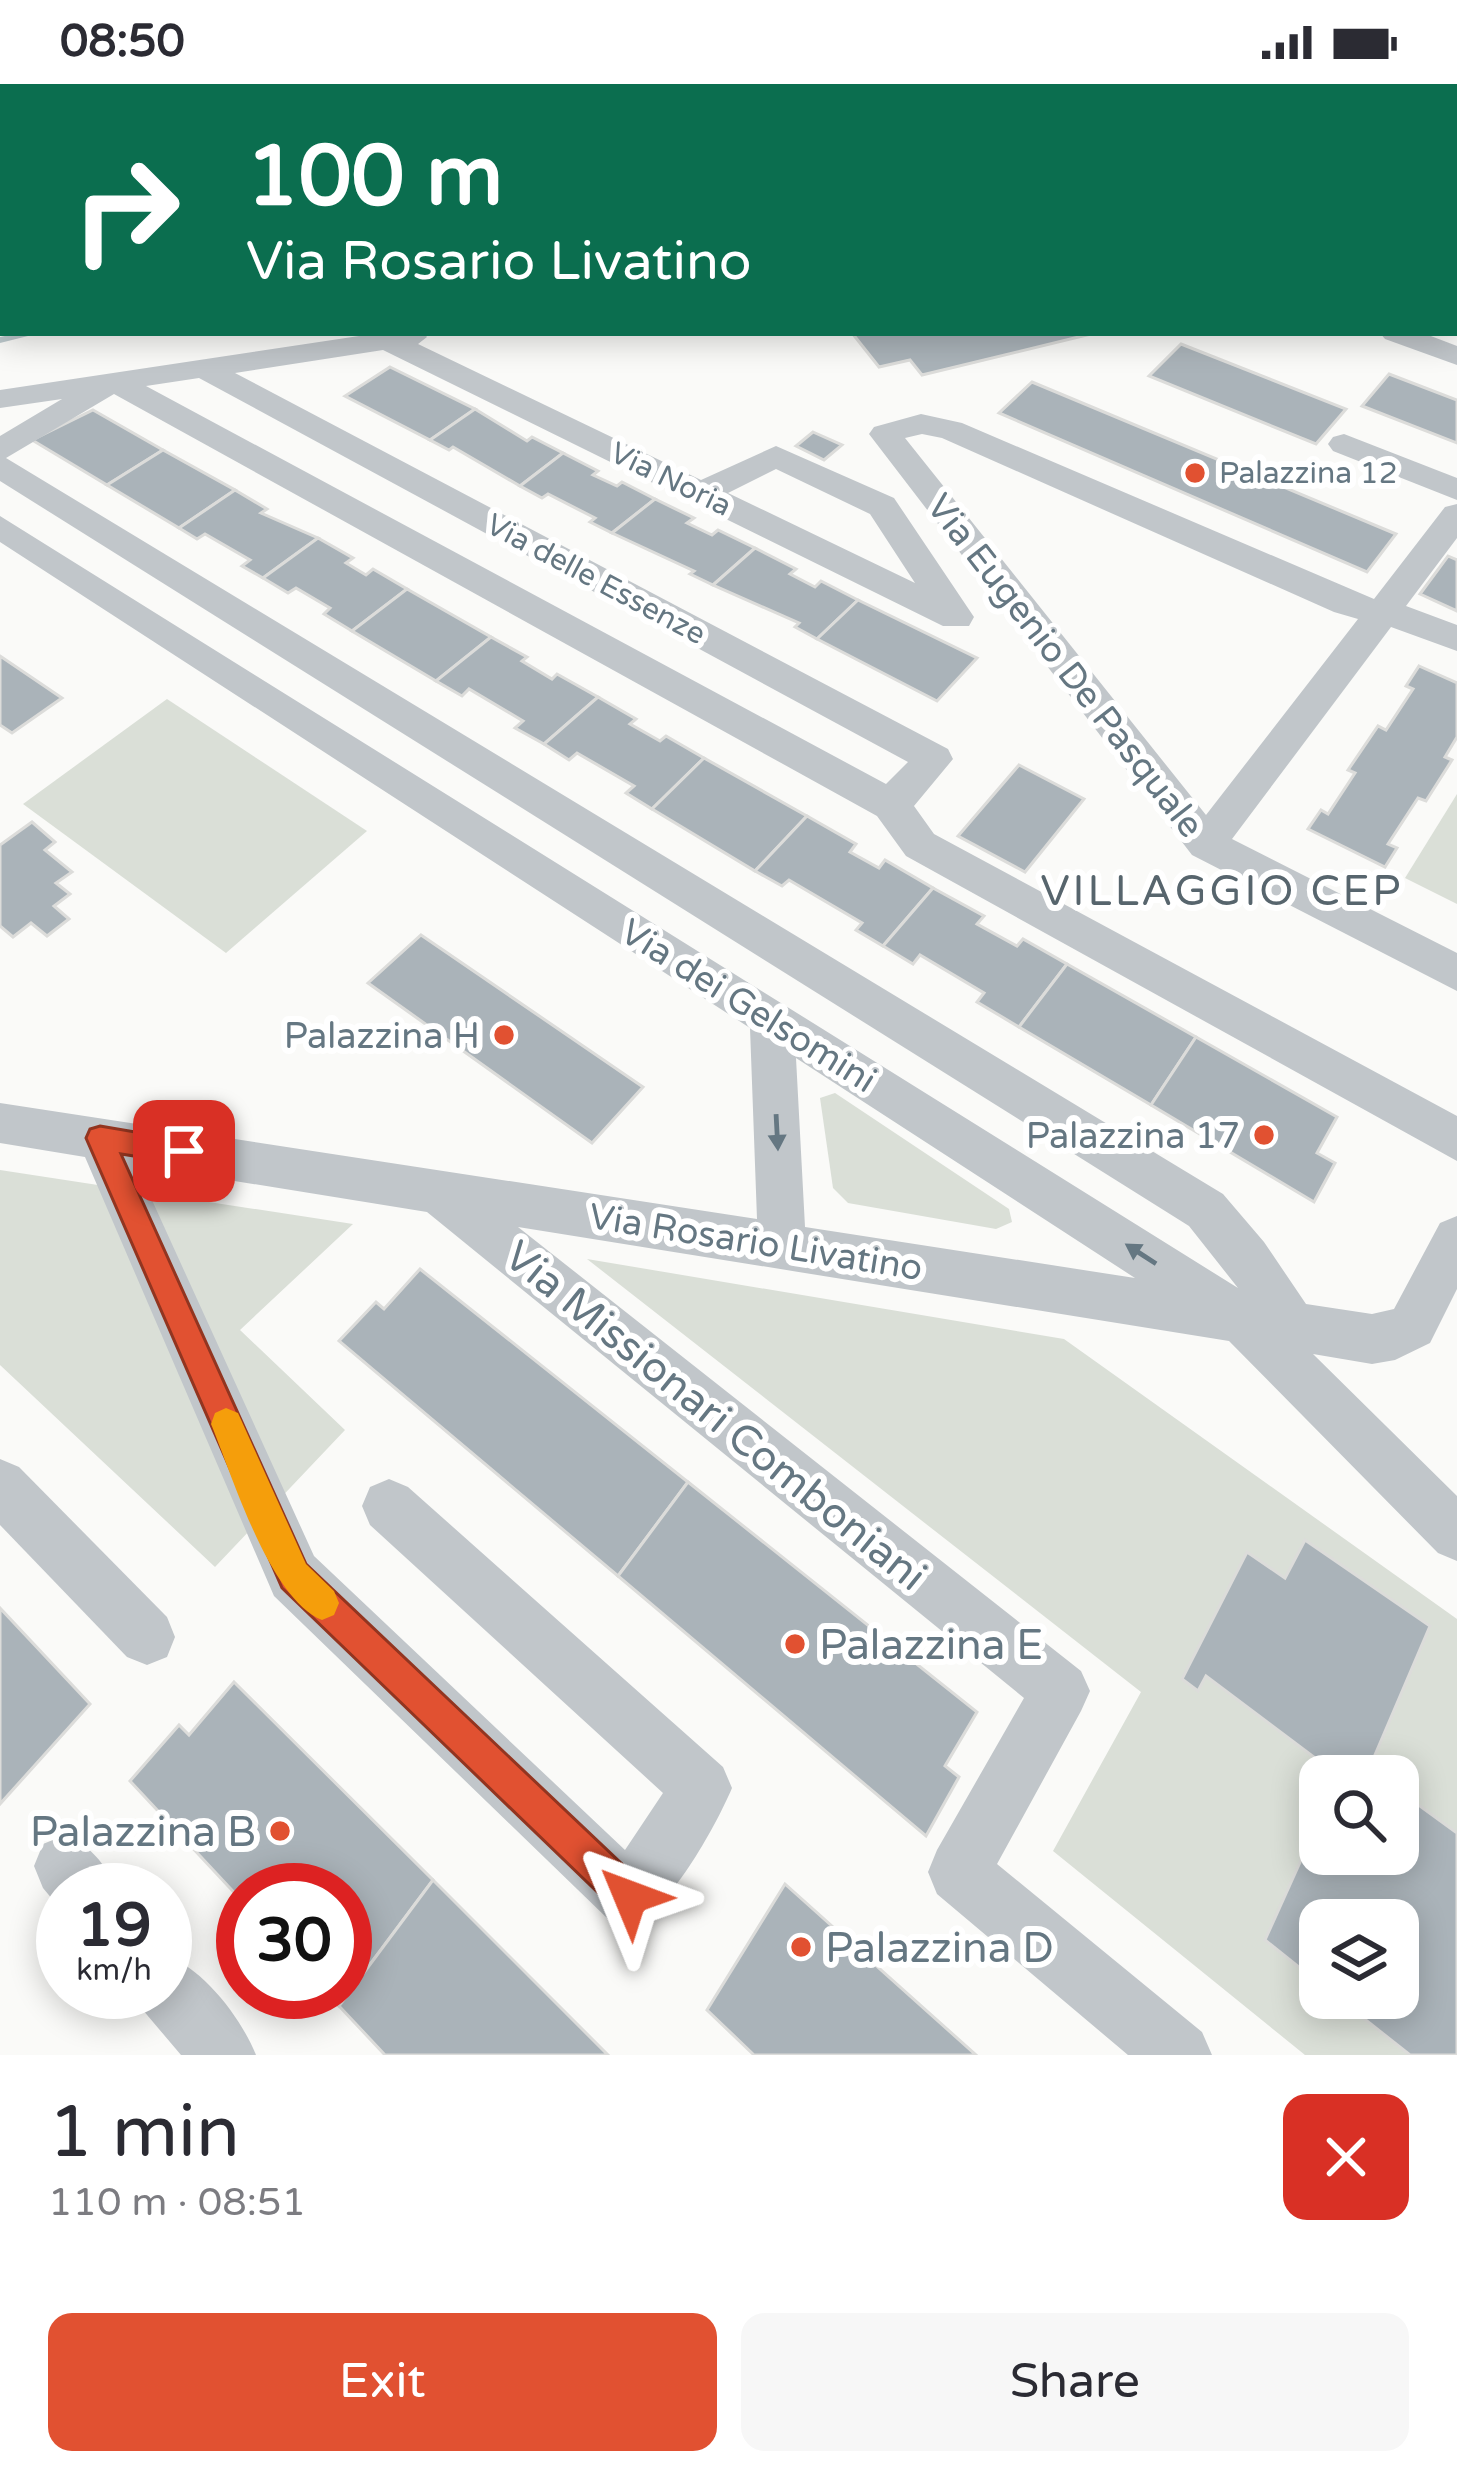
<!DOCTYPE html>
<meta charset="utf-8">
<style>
:root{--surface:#fff;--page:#f7f7f7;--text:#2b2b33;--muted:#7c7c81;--accent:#e15131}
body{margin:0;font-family:"Varela Round",sans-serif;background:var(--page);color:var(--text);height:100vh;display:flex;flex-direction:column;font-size:45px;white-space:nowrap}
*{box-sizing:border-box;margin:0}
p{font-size:39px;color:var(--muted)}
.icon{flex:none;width:66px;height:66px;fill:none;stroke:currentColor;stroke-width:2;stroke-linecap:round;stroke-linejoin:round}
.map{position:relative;height:1971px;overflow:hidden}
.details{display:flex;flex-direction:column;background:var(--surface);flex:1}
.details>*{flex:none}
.banner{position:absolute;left:0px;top:0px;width:1458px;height:252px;box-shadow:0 6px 30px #0003;background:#0b6e4f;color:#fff;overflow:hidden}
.controls{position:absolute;left:1299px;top:1671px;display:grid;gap:24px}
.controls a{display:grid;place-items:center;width:120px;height:120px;border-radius:24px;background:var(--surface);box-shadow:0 6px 30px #0003;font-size:60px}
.speed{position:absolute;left:36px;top:1779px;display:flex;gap:24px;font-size:60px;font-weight:700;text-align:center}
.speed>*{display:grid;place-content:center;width:156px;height:156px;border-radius:50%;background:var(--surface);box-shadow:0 6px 30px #0003;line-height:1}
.speed small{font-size:30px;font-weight:400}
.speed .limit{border:18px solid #d22;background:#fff;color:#111}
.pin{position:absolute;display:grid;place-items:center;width:102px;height:102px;color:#fff;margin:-51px;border-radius:24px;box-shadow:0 6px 18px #0006}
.me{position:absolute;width:132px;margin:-66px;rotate:314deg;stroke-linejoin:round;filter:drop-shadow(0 0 9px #0008)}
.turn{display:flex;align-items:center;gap:42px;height:252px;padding:0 48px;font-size:54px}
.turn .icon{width:156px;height:156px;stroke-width:2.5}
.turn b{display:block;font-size:84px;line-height:102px}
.round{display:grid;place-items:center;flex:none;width:126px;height:126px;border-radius:24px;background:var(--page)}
.headline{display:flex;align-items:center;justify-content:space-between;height:204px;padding:0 48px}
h1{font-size:72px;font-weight:600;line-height:90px}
.primary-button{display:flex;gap:24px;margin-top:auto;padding:24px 48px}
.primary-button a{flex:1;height:138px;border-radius:24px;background:var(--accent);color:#fff;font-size:48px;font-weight:600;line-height:138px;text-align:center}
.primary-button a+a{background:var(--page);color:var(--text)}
.status{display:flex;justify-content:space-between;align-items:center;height:84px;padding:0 60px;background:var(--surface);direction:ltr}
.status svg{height:33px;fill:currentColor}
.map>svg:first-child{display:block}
.green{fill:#dadfd7;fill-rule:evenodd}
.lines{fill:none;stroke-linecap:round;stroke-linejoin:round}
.stream{fill:#bbc7cb;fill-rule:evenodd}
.building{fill:#aab3b9;stroke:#dcdcda;stroke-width:3}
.secondary-casing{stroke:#b3babe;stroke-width:6}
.minor{fill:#c1c6ca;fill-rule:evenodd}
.secondary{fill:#fff;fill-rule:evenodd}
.oneway{fill:#657782}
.route{fill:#e15131;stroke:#923520;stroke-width:3}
.slow{fill:#f59e0b}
.poi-dot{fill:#e15131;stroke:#fff;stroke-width:4.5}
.labels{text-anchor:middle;stroke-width:12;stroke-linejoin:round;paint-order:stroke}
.far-poi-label{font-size:30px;fill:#657782;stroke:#fff;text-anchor:start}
.far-street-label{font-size:30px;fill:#657782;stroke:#fff}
.street-label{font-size:36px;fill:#657782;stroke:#fff}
.poi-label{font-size:36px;fill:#657782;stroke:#fff;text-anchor:end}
.quarter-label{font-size:42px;letter-spacing:3px;fill:#57656d;stroke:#fff}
.near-street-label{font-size:42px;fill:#657782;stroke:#fff}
.near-poi-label{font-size:42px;fill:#657782;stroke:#fff;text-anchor:start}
</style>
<div class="status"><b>08:50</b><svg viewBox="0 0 49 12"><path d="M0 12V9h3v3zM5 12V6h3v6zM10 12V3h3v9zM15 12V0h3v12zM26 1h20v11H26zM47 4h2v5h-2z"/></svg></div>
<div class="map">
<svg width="1457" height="1971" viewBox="0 0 1457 1971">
<rect width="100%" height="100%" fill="#fafaf8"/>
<g class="green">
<path d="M167,615L367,747L226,869L23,720Z"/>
<path d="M1457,710V820L1405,794Z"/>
<path d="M835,1009L1009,1125L1012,1138L996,1145L848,1119L833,1104L820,1014Z"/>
<path d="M0,1086L353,1140L240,1246L345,1346L215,1483L0,1281Z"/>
<path d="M587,1175L1064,1255L1457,1535V1971H1305L1053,1767L1141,1608ZM1320,1692H1398V1770H1320ZM1320,1836H1398V1914H1320Z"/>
</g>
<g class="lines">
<g class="stream">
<path d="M1308,0L1302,3H1285L1291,0Z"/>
<path d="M19,249H40L0,259V253Z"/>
</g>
</g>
<g class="building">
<path d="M852,249H1095L922,291L910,276L879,283Z"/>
<path d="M1181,260L1346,325L1316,360L1149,292Z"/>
<path d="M390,283L475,325L430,356L345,312Z"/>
<path d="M1389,290L1457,316V359L1362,322Z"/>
<path d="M1032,298L1396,450L1367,488L999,329Z"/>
<path d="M475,325L527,357L532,353L563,369L520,402L453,363L449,366L430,356Z"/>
<path d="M93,326L163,366L107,401L32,356Z"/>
<path d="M813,348L842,361L824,376L796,362Z"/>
<path d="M163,366L235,406L179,444L107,401Z"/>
<path d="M563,369L598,387L593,391L617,402L622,398L655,415L612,449L590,438L595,434L548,410L542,414L520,402Z"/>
<path d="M235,406L267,425L261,429L318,454L263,494L242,482L250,476L205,450L197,455L179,444Z"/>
<path d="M655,415L694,434L687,439L712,451L718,446L755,464L713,501L690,490L694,487L612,449Z"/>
<path d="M318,454L353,474L346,479L366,491L373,485L407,505L352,547L324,530L330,524L296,504L288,509L263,494Z"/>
<path d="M755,464L796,485L790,490L815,503L821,497L858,516L817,555L795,543L799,539L713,501Z"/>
<path d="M1448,472L1457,476V527L1420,510Z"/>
<path d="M407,505L491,553L436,597L352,547Z"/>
<path d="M858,516L977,574L937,617L817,555Z"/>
<path d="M491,553L527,573L522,577L552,595L557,590L598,613L544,660L515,644L523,637L469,605L462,612L436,597Z"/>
<path d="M0,572L62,614L12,649L0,641Z"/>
<path d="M1419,582L1457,599V653L1445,673L1452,676L1426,717L1418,714L1388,760L1397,764L1385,783L1308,745L1321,726L1328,730L1355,689L1348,686L1378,642L1386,646L1413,605L1406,602Z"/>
<path d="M598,613L636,635L630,640L660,657L666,652L704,674L652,725L626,709L634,702L577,669L569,676L544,660Z"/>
<path d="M704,674L807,732L755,787L652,725Z"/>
<path d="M1019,681L1084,715L1025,788L958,752Z"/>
<path d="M807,732L856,760L850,768L879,784L885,776L933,804L883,862L856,846L862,839L789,796L782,802L755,787Z"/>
<path d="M32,738L55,758L45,766L72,788L56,799L70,810L54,822L69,835L47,852L31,839L13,853L0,842V761Z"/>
<path d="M933,804L984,832L977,840L1017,862L1023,855L1067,880L1019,943L977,918L984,909L920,871L913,880L883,862Z"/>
<path d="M421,851L643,1003L592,1059L368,899Z"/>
<path d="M1067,880L1196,953L1151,1021L1019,943Z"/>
<path d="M1196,953L1337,1033L1317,1069L1335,1079L1314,1118L1151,1021Z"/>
<path d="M420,1185L688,1398L618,1492L339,1257L376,1218L384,1225Z"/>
<path d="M688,1398L977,1628L945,1682L959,1693L926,1752L618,1492Z"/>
<path d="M1305,1456L1430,1542L1369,1685L1378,1692H1339L1206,1592L1198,1607L1182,1595L1247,1468L1285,1494Z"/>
<path d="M0,1524L90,1620L0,1720Z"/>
<path d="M234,1598L433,1796L339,1922L327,1908H345V1806H243V1818L130,1697L179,1641L189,1651Z"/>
<path d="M1398,1706L1457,1749V1971H1410L1338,1914H1398V1836H1320V1900L1265,1856L1320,1734V1770H1398Z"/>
<path d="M433,1796L608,1971H385L339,1922Z"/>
<path d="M785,1800L976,1971H754L707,1926Z"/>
</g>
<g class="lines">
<g class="secondary-casing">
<path id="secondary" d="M3,199V223L0,224V200Z"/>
</g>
<g class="minor">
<path d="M379,249H424L427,253L418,260L701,396L776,362L894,414L974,533L969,542H943L383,266L235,289L948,665L953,675L914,722L934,750L1457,1032V1077L906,772L877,732L114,310L6,374L1223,1110L1264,1158L1306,1220L1372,1230L1394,1225L1440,1139L1457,1132V1205L1430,1259L1395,1276L1372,1280L1313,1270L1457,1412V1477L1438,1469L1229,1257L518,1143L1081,1587L1090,1607L1081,1627L997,1780L1202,1948L1212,1971H1128L937,1810L928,1788L937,1766L1024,1614L427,1128L136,1081L314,1472L625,1766L663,1709L370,1441L362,1422L370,1403L389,1395L408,1403L723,1683L732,1704C715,1744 668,1828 630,1844L608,1835L274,1512L85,1073L0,1059V1019L757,1135L750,944L0,458V432L1238,1204L1189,1142L0,397V352L62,315L0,324V306ZM199,294L908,678L886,700L146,302ZM776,385L870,430L915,499L728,409ZM796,974L1135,1194L805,1143Z"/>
<path d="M1380,249H1423L1457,262V281L1385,255Z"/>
<path d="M921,330L962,339L1374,515L1445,423L1457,420V454L1406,522L1457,541V567L1391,543L1232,755L1457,869V907L1192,771L869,350L874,343ZM922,350L942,354L1334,528L1358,535L1206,731L905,354Z"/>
<path d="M1344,350L1457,394V416L1333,367L1328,360L1333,353Z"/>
<path d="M0,1375L19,1383L167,1533L175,1553L167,1573L147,1581L127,1573L0,1441Z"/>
<path d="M65,1751C92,1763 105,1779 116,1806H63V1828L43,1804L34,1782L43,1760Z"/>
<path d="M165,1870C204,1886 240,1932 256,1971H181L142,1925L135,1908H165Z"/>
</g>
<use href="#secondary" class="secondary"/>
</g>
<defs><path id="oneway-solid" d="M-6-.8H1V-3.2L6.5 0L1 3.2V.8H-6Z" transform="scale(3)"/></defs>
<g class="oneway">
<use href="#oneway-solid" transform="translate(777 1048) rotate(87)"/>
<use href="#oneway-solid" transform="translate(1141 1170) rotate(-147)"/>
</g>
<path class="route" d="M100,1042L194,1058L198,1067L194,1076L184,1080L121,1070L306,1480L643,1800L649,1813L643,1826L630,1832L616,1826L282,1504L86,1054L90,1045Z"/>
<path class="slow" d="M226,1324L238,1329L306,1480L334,1507L339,1519L334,1531L322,1536C269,1514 233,1393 211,1340L215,1329Z"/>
<g class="poi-dot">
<circle cx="1195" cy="389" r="12"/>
<circle cx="504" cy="951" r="12"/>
<circle cx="1264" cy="1051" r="12"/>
<circle cx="795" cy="1560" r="12"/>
<circle cx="280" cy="1747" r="12"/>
<circle cx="801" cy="1863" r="12"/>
</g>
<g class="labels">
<g class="far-poi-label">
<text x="1219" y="399">Palazzina 12</text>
</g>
<g class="far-street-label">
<text transform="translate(671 395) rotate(26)" y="10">Via Noria</text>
<text transform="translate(596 495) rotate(28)" y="10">Via delle Essenze</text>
</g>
<g class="street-label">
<text transform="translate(1066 581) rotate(52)" y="13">Via Eugenio De Pasquale</text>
<text transform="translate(749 921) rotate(32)" y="13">Via dei Gelsomini</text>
<text transform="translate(756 1157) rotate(9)" y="13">Via Rosario Livatino</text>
</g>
<g class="poi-label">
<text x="480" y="964">Palazzina H</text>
<text x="1240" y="1064">Palazzina 17</text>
</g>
<g class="quarter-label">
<text x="1222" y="821">VILLAGGIO CEP</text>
</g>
<g class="near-street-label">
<text transform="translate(716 1331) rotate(39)" y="15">Via Missionari Comboniani</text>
</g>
<g class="near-poi-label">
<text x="819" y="1575">Palazzina E</text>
<text x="256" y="1762" text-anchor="end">Palazzina B</text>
<text x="825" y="1878">Palazzina D</text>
</g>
</g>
</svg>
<div class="controls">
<a><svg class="icon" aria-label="search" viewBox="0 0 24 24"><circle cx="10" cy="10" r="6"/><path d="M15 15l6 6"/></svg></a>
<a><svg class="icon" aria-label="layers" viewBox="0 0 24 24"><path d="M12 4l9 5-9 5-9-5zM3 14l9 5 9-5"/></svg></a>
</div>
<div class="speed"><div>19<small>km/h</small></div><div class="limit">30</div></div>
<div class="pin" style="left:184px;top:1067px;background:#d93025"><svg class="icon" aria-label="arrive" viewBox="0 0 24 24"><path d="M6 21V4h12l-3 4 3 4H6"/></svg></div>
<svg class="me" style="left:630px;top:1813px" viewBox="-20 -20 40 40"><path d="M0-17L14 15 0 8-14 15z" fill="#e15131" stroke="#fff" stroke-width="4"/></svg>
<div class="banner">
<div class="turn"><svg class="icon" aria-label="right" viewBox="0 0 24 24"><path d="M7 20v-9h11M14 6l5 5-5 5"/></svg><div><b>100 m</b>Via Rosario Livatino</div></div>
</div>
</div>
<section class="details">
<div class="headline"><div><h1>1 min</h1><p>110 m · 08:51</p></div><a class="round" style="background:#d93025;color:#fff"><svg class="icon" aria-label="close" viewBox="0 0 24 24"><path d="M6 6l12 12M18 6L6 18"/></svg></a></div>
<div class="primary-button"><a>Exit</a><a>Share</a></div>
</section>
